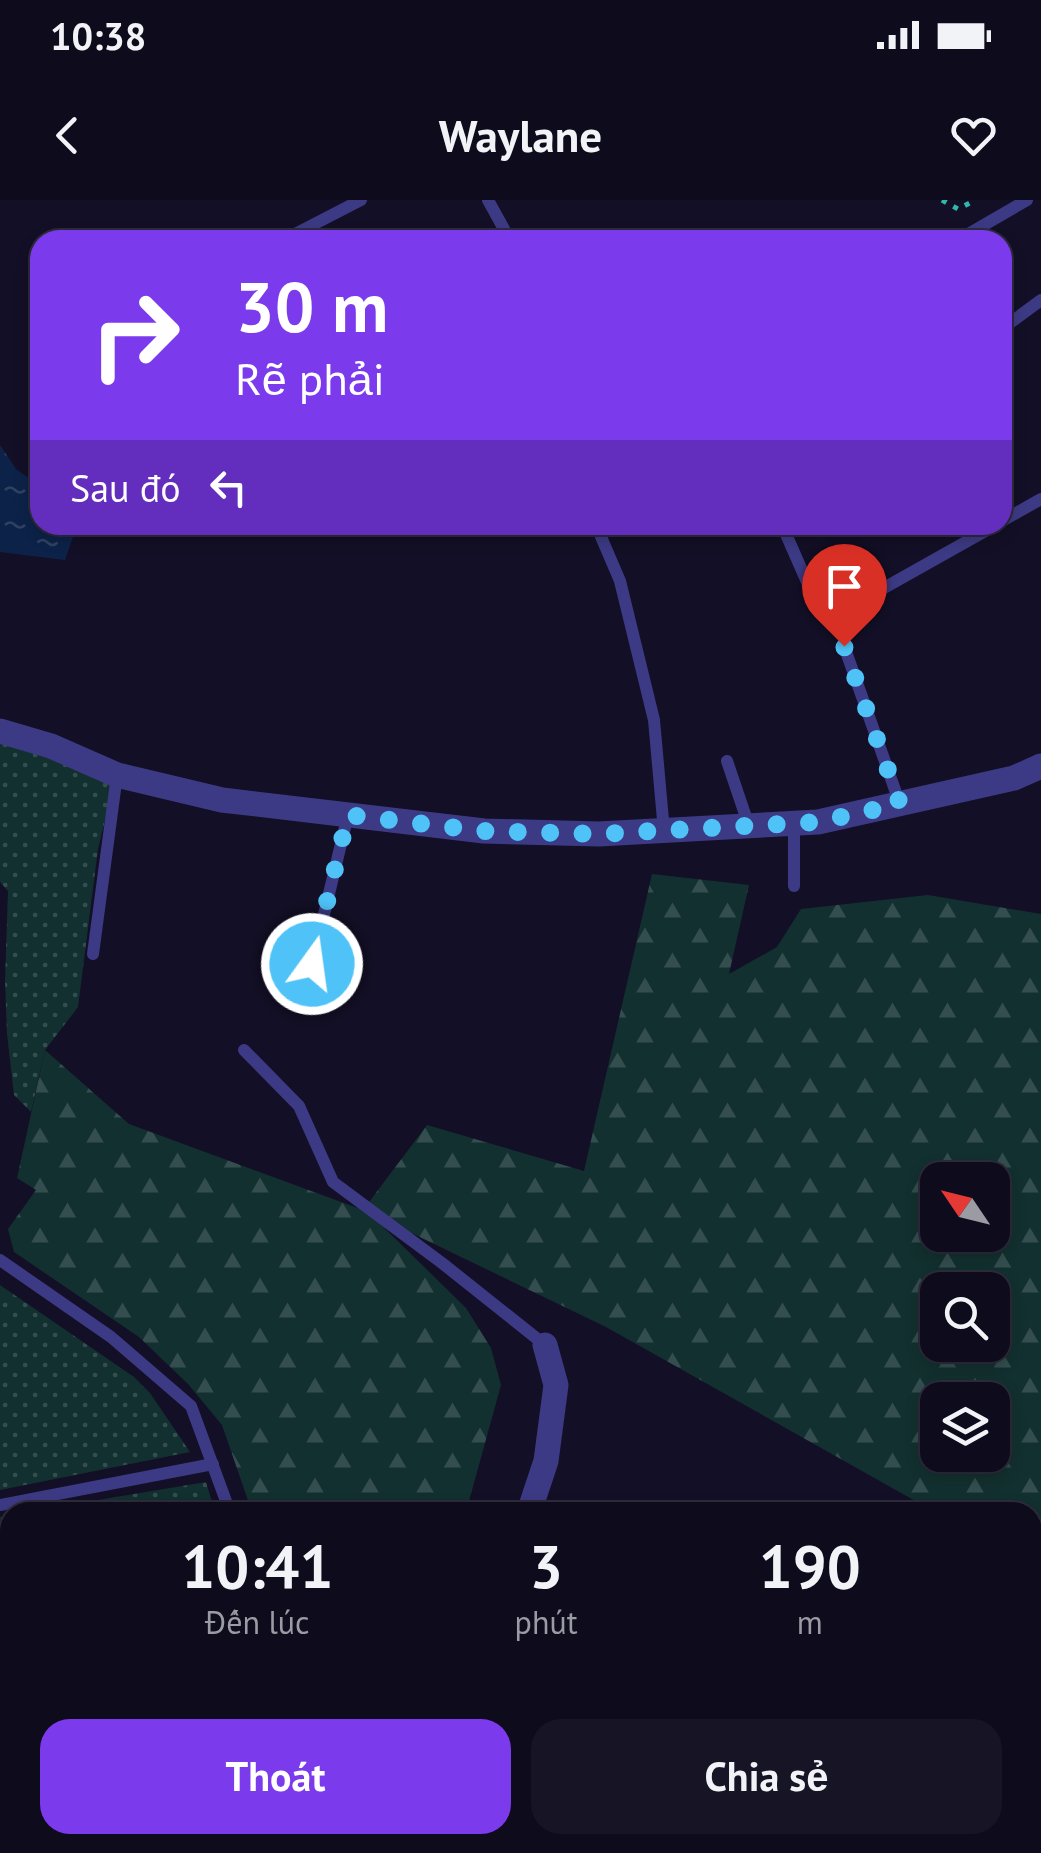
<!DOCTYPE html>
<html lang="vi">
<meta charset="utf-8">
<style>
:root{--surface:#0e0b1c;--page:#171425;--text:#f1f3f6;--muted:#9b9ba3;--line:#2e2b3b;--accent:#7c3aed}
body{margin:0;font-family:"PT Sans",sans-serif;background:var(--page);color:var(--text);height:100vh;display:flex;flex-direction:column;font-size:38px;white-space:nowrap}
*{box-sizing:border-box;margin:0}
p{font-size:32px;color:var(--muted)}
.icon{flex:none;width:55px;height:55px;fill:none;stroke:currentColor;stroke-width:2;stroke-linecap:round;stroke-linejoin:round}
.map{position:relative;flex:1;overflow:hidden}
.drawer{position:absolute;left:0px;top:1302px;width:1042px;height:352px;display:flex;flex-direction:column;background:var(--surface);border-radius:30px 30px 0 0;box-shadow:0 5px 15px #0003,0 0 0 2px var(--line)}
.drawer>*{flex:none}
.top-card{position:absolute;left:30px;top:30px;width:982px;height:305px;border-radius:30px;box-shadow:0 5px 15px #0003,0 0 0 2px var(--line);background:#7c3aed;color:#fff;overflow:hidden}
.needle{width:65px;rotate:305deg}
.buttons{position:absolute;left:920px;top:962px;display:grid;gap:20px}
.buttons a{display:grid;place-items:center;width:90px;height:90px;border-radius:20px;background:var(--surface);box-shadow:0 5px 15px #0003,0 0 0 2px var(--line);font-size:50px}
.pin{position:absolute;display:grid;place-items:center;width:85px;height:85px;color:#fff;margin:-102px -42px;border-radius:50% 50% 50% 0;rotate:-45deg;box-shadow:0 0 10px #0007}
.pin .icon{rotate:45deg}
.me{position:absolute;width:110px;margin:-55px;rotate:14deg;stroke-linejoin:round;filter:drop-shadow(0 0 8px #0008)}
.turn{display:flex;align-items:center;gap:35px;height:210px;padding:0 40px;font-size:45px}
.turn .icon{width:130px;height:130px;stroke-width:2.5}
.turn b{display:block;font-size:70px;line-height:85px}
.then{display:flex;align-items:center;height:95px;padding:0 40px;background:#0003;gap:20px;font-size:38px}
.eta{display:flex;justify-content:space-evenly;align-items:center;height:170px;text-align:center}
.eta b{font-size:60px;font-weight:700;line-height:70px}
.action{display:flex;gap:20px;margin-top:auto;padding:20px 40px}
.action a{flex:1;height:115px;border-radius:30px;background:var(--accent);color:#fff;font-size:40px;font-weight:700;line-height:115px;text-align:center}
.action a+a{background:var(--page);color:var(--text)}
.status{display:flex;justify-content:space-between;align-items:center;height:70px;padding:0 50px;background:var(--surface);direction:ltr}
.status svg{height:28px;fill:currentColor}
header{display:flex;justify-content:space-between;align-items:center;height:130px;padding:0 40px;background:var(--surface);font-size:45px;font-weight:700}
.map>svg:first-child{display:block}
.grass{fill:url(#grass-dots)}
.forest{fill:url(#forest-firs);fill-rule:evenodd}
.water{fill:url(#water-ripples)}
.building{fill:#241b47;stroke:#3b2d73;stroke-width:2.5}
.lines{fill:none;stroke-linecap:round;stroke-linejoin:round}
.path{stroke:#2fb8b0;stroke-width:5;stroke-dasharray:5 8;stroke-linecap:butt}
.service{stroke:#3d3a85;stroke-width:12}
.minor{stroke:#3d3a85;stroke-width:25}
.route{stroke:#4fc3f7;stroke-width:18;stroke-dasharray:0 32.4}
</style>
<div class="status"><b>10:38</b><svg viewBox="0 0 49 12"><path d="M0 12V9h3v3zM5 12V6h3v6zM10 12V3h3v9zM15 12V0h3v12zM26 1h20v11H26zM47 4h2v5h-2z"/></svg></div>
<header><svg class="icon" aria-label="back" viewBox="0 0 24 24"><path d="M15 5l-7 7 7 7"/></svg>Waylane<svg class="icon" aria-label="heart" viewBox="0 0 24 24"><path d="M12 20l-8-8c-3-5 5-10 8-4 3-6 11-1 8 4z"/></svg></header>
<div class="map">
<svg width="1041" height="1653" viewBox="0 0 1041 1653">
<defs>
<pattern id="grass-dots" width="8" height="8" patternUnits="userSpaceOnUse" patternTransform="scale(2.5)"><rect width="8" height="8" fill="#12302f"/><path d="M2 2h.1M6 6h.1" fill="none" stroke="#344d4e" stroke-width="1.8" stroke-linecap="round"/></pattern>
<pattern id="forest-firs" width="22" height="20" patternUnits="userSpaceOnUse" patternTransform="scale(2.5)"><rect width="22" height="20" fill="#12302f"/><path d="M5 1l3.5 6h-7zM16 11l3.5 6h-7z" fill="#344d4e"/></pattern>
<pattern id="water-ripples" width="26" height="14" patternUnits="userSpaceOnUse" patternTransform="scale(2.5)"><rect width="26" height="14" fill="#0c2248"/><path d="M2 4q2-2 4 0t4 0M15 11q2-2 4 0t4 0" fill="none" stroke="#2f4163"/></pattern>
</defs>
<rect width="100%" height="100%" fill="#130f26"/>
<g class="grass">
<path d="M0,531L116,574L98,649L78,807L45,850L31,912L14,895L7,834L5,781L8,691L0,682Z"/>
<path d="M0,1085L134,1177L150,1193L190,1252L0,1290Z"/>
<path d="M206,1282L215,1312H26Z"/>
<path d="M10,1315V1494L0,1487V1317Z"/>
<path d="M0,1549L10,1556V1645H144L145,1653H0Z"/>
</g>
<path class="forest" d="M652,674L749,685L729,774L777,747L801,709L928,695L1041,714V1331L1033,1356L1032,1312H935L606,1127L368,1012L466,1108L491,1148L501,1185L466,1312H252L222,1225L188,1184L139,1137L14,1052L8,1029L36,990L17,978L45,850L129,924L363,1010L427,925L584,971ZM938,980H992V1035H938ZM938,1090H992V1145H938ZM938,1200H992V1255H938Z"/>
<path class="water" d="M0,245L16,269L40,286V325H74L76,328L65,360L0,352Z"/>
<g class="building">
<path d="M534,1645H662L661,1653H533Z"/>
<path d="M704,1645H831L825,1653H703Z"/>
</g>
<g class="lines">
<path class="path" d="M942,0L958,9L976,0"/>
<g class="service">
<path d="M488,0L510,40"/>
<path d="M295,34L361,0"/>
<path d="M958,40L1027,0"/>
<path d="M1002,129L1041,100"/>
<path d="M1002,321L1041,299"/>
<path d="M596,325L620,381L654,520L664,631"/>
<path d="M782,325L807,382L847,415"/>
<path d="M727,561L749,626"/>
<path d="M900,604L844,446L847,415L875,393L996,325"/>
<path d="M794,686V623"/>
<path d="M93,754L117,575"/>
<path d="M312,764L348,615"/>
<path d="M244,850L299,906L333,982L442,1063L545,1145"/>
<path d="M0,1060L111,1137L191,1206L230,1312"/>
<path d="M0,1305L213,1264"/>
<path d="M0,1523L10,1530"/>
<path d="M182,1645L194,1653"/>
<path d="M908,1645L909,1653"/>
<path d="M1025,1645L1035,1653"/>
<path d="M857,1653L861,1645"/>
</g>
<g class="minor">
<path d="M0,531L51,546L117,575L222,600L484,631L599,634L818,622L1014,578L1041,566"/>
<path d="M529,1312L546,1261L556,1185L545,1145"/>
<path d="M395,1653L401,1645"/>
</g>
</g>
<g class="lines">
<path class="route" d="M312,764L348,615L484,631L599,634L818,622L900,604L844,446"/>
</g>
</svg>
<div class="buttons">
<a><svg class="needle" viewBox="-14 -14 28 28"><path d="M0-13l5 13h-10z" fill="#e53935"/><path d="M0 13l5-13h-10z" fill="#9b9ba3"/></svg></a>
<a><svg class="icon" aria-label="search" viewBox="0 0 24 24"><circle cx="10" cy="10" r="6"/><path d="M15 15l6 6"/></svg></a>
<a><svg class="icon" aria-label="layers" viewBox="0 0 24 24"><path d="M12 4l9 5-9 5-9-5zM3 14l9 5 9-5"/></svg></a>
</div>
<div class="pin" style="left:844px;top:446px;background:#d93025"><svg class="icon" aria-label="arrive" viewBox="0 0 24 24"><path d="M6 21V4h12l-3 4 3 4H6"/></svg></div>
<svg class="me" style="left:312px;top:764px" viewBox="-20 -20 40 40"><circle r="17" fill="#4fc3f7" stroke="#fff" stroke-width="3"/><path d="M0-11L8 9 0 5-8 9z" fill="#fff"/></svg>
<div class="top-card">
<div class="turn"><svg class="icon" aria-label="right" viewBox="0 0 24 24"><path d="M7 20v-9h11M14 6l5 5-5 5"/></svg><div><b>30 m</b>Rẽ phải</div></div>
<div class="then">Sau đó<svg class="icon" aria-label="left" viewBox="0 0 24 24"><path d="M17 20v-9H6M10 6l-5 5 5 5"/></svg></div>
</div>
<section class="drawer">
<div class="eta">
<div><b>10:41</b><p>Đến lúc</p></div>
<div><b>3</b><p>phút</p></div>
<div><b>190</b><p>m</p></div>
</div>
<div class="action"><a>Thoát</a><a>Chia sẻ</a></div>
</section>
</div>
